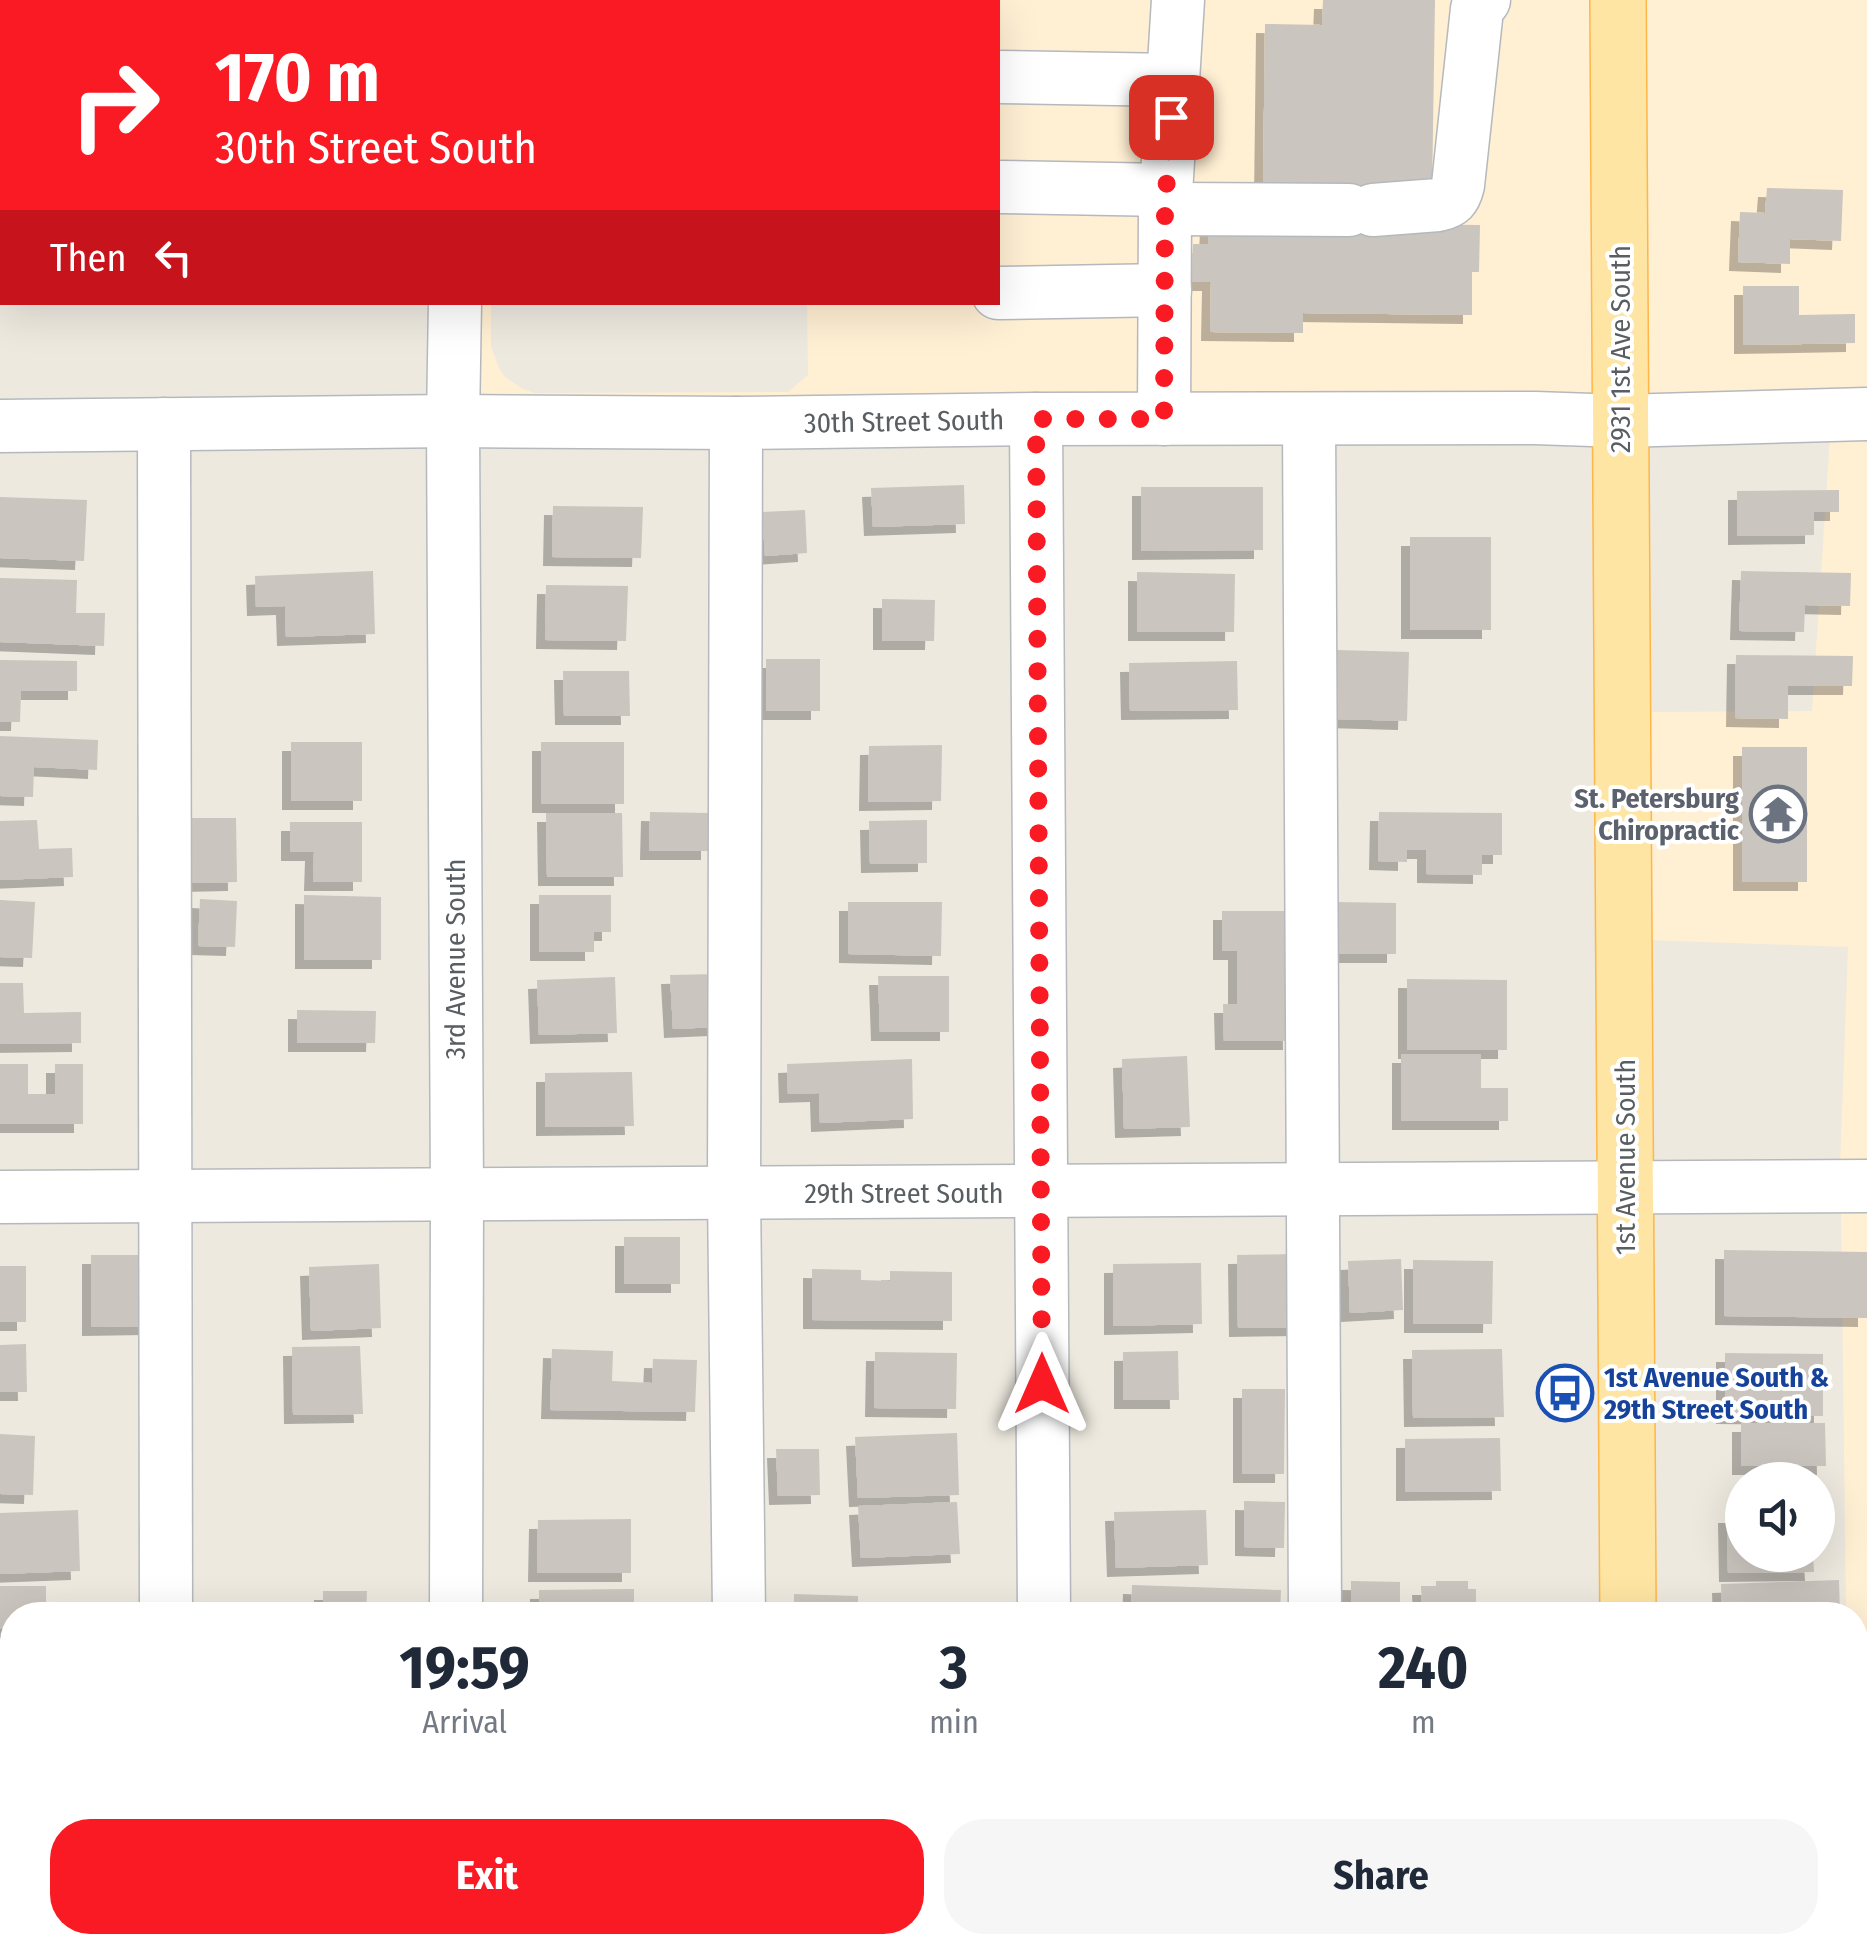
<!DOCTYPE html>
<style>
:root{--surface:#fff;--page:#f6f6f7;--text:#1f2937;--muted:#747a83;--accent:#f91a23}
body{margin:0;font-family:"Fira Sans Condensed",sans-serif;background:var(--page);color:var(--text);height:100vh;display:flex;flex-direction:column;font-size:38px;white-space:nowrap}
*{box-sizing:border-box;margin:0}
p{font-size:32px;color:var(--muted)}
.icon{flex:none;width:55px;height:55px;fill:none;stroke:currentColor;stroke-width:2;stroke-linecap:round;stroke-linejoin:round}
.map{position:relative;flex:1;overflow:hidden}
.panel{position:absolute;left:0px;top:1602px;width:1868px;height:352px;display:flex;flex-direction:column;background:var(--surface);border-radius:40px 40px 0 0;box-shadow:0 10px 40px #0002}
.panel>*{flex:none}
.top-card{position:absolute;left:0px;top:0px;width:1000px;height:305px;box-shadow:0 10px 40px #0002;background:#f91a23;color:#fff;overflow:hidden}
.controls{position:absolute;left:1725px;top:1462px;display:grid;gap:20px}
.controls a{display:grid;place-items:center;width:110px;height:110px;border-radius:50%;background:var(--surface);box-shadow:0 10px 40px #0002;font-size:50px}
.pin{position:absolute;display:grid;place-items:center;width:85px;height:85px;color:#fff;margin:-42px;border-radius:20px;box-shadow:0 5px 15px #0006}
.me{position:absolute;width:110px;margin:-55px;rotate:0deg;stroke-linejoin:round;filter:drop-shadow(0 0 8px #0008)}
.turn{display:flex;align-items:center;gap:35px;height:210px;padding:0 50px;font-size:45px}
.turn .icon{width:130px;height:130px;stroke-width:2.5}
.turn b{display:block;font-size:70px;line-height:85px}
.then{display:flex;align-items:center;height:95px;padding:0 50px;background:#0003;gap:20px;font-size:38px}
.eta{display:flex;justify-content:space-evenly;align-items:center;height:170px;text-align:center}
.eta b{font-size:60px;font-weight:700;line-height:70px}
.cta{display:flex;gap:20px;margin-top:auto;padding:20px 50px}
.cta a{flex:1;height:115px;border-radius:40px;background:var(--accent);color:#fff;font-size:40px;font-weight:700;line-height:115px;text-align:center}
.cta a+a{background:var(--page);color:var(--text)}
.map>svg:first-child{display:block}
.commercial{fill:#ffefd3}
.building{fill:#cac5be;filter:url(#shadow)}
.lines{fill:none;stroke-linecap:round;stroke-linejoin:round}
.minor-casing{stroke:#b5b9be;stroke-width:55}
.major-casing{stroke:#feb648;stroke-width:58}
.minor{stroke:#fff;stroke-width:52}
.major{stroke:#ffe5a3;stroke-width:55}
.route{stroke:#f91a23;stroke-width:18;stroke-dasharray:0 32.4}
.labels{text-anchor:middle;stroke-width:8;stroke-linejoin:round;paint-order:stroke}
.street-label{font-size:28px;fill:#585e62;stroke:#fff}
.worship-label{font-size:28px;font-weight:bold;fill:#5b616d;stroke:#fff;text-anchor:end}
.transit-label{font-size:28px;font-weight:bold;fill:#164399;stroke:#fff;text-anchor:start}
</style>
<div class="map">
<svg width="1867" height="1953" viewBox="0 0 1867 1953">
<defs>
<filter id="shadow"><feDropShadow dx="-9" dy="9" stdDeviation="0" flood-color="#0004"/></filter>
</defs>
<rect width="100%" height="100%" fill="#ede9df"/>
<g class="commercial">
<path d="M807,0H1596L1598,401L476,402L478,303H491V346L499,368L505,377L523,389L535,393L788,392L808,375L807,303L998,302V2H807Z"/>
<path d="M1641,0H1867V395L1643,401Z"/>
<path d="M1867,435V1166H1840L1848,947L1646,940L1644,712L1812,711L1830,436Z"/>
<path d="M1841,1206H1867V1937H1855V1615H1846Z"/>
</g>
<g class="building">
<path d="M1323,0H1435L1432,191L1372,224L1480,225L1479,272H1472V315L1303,313V333L1210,332L1211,282H1192L1193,244H1208L1209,222L1263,190L1265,24L1322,25Z"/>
<path d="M1767,188L1843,190L1841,241L1790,239V264L1738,262L1740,212L1765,213Z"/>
<path d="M1743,286H1799V315L1855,314V343L1743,345Z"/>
<path d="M964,485L965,524L873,527L871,488Z"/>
<path d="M1141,487H1263V550L1141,551Z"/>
<path d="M1839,490V512H1814V535L1737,536V491Z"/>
<path d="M0,497L87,500L84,561L0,558Z"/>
<path d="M553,506L643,507L641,558L552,557Z"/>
<path d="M805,510L807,553L765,556L762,512Z"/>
<rect x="1410" y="537" width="81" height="93"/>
<path d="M373,571L375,634L286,637L285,606L256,607L255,576Z"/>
<path d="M1741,571L1851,573L1850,606L1805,605L1804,632L1739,631Z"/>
<path d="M1137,572L1235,574L1234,632H1137Z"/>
<path d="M0,578L77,580L76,613H105L104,646L0,642Z"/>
<path d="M546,585L628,586L626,641L545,640Z"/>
<path d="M882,599L935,600L934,641H882Z"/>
<path d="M1337,650L1409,652L1407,721L1335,719Z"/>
<path d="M1736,655L1853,656L1852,686H1788V719L1735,718Z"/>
<rect x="766" y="659" width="54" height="52"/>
<path d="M0,660L77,661V691H21L20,722H0Z"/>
<path d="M1237,661L1238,710L1130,711L1129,663Z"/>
<path d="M563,671H629L630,716H564Z"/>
<path d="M0,736L98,740L97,770L34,767L33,797L0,796Z"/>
<rect x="291" y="742" width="71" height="59"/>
<rect x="541" y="742" width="83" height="62"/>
<path d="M942,745L941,801L868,802L869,746Z"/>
<rect x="1742" y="747" width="65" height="135"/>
<path d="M650,812L710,813V851H649Z"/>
<path d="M1379,812L1502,813V855H1482V875L1426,874V850H1407V862L1378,861Z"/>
<path d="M546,813H622L623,877H547Z"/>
<path d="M192,818H236L237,882L192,883Z"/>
<path d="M37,820L39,849L72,848L73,877L0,880V821Z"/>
<path d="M927,820V863L870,864L869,821Z"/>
<path d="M290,822H362V882H313L314,852H290Z"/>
<path d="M304,895L381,897V960H304Z"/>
<path d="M539,895H611V932H594V952H539Z"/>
<path d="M200,899L237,901L235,947L198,946Z"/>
<path d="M0,900L35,902L32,958L0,957Z"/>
<path d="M848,902H942L941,956L848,954Z"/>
<path d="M1336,902L1396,903V954H1335Z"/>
<path d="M1222,911H1290L1292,1041H1224L1223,1004H1237V951H1222Z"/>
<path d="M717,974L718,1027L673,1029L670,975Z"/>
<path d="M878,976H949V1032H880Z"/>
<path d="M615,977L617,1033L539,1035L537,980Z"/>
<path d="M1407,979L1507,980V1050H1407Z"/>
<path d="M0,983H23L24,1013L81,1012V1043L0,1044Z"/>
<path d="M297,1010L376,1011L375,1043H297Z"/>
<path d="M1401,1054H1481V1088H1508V1121H1401Z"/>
<path d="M1187,1056L1190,1127L1124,1129L1122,1059Z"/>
<path d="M912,1059L913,1119L820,1123L819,1093L788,1094L787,1064Z"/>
<path d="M0,1064H28V1094H55V1064H83V1124H0Z"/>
<path d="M632,1072L634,1126L545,1127V1073Z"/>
<rect x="624" y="1237" width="56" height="47"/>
<path d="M1724,1250L1867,1252V1318L1724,1316Z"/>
<path d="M1303,1254L1305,1327L1238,1328L1237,1255Z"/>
<path d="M91,1255H153V1326L91,1327Z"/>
<path d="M1401,1259L1403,1310L1350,1313L1348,1261Z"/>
<path d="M1413,1260L1493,1261L1492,1324H1413Z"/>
<path d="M1201,1263L1202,1324L1113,1326V1264Z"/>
<path d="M379,1264L381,1328L311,1331L309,1267Z"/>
<rect x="0" y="1266" width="26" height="56"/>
<path d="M812,1269L861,1270V1280L890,1281V1271L952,1272V1321L812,1320Z"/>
<path d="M26,1344L27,1392H0V1345Z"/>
<path d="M360,1346L363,1414L293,1415L292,1347Z"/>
<path d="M552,1349L613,1351L612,1381L652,1383L653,1359L697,1360L695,1412L550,1410Z"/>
<path d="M1502,1349L1504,1417L1413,1418L1412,1350Z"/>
<path d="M1178,1351L1179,1400H1123V1352Z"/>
<path d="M875,1352L957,1353L956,1409L874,1408Z"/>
<path d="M1725,1353L1823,1354V1416L1725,1415Z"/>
<path d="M1242,1389H1285L1284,1474H1242Z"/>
<path d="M1741,1423H1825L1826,1466H1741Z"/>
<path d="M957,1433L959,1495L858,1498L855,1437Z"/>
<path d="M0,1434L35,1436L33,1495L0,1494Z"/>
<path d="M1500,1438L1501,1491L1405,1492V1439Z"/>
<path d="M776,1449H819L820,1495L778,1496Z"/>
<path d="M1244,1501L1285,1502L1284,1548L1244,1547Z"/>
<path d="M957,1502L960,1554L861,1558L858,1506Z"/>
<path d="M78,1510L80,1571L0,1574V1513Z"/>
<path d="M1206,1510L1208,1565L1116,1568L1114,1512Z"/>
<path d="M1727,1514H1742V1555H1813L1814,1572L1728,1573Z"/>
<path d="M631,1519V1573H537L538,1520Z"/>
<path d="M1839,1580L1840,1615H1722L1721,1584Z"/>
<path d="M1351,1581L1400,1582V1615H1351Z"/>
<path d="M1436,1581H1468V1589H1476V1607H1468V1615H1408V1605H1422L1421,1586H1436Z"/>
<path d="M1132,1585L1281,1590L1280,1615H1131Z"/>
<path d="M0,1586H46V1615H12V1629H0Z"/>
<path d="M634,1589V1615H539V1590Z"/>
<path d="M323,1591H367L366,1615H323Z"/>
<path d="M794,1594L858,1596V1615H794Z"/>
</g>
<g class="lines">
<g class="minor-casing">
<g id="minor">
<path d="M586,0V2"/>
<path d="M729,0V2"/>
<path d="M863,0V2"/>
<path d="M462,2V0"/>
<path d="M998,77L1173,80"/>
<path d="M998,187L1166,190"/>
<path d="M1165,209L1349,210"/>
<path d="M1373,210L1438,205C1451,202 1455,198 1458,185L1477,9L1484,0"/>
<path d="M998,293L1165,290"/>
<path d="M455,302L453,421L457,1195L456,1615"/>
<path d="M1036,419L1044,1615"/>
<path d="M1164,419L1165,209L1178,0"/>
<path d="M1309,419L1315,1615"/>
<path d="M736,423L734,1194L739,1615"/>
<path d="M164,424L166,1615"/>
<path d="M0,426L453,421L736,423L1036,419L1535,418L1621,421L1867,414"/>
<path d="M0,1197L1867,1186"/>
<path d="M167,1942V1953"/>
<path d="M743,1942V1953"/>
<path d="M1045,1942V1953"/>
<path d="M1317,1942V1953"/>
<path d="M455,1953V1942"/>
</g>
</g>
<g class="major-casing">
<g id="major">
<path d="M1618,0L1628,1615"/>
<path d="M1629,1942V1953"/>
</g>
</g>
<use href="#minor" class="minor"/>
<use href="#major" class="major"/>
</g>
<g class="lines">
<path class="route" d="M1042,1384L1036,419H1164L1165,209L1171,117"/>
</g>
<defs>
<g id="temple-ring" transform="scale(2.875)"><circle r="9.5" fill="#fff" stroke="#6b7280" stroke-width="1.5"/><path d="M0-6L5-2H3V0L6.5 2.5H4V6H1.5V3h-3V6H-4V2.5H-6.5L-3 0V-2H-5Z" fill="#6b7280"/></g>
<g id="bus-ring" transform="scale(2.875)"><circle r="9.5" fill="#fff" stroke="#1a4fb4" stroke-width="1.5"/><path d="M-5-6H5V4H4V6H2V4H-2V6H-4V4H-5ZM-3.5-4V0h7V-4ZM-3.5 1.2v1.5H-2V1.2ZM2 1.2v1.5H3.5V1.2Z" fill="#1a4fb4"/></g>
</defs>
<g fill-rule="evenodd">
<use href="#temple-ring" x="1778" y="814"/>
<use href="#bus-ring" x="1565" y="1393"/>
</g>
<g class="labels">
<g class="street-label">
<text transform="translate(1620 349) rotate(-90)" y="10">2931 1st Ave South</text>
<text transform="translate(904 421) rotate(-1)" y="10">30th Street South</text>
<text transform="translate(455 959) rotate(-90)" y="10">3rd Avenue South</text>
<text transform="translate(1625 1157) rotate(-90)" y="10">1st Avenue South</text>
<text x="904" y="1203">29th Street South</text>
</g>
<g class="worship-label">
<text x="1739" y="808">St. Petersburg<tspan x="1739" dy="32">Chiropractic</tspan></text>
</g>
<g class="transit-label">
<text x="1604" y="1387">1st Avenue South &amp;<tspan x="1604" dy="32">29th Street South</tspan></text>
</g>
</g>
</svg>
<div class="controls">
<a><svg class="icon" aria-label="sound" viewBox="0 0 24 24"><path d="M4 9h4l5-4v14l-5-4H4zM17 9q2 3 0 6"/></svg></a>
</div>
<div class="pin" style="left:1171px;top:117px;background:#d93025"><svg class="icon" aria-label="arrive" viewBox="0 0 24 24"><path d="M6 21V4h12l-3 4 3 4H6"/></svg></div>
<svg class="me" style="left:1042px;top:1384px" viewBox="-20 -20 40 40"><path d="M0-17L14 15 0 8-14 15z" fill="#f91a23" stroke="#fff" stroke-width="4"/></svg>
<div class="top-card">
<div class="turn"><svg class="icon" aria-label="right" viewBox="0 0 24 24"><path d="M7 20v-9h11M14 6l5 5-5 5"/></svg><div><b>170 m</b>30th Street South</div></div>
<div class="then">Then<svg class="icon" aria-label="left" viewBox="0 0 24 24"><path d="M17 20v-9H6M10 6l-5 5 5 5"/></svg></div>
</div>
<section class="panel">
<div class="eta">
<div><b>19:59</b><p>Arrival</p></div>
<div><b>3</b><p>min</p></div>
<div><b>240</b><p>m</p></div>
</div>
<div class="cta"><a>Exit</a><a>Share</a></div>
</section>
</div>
